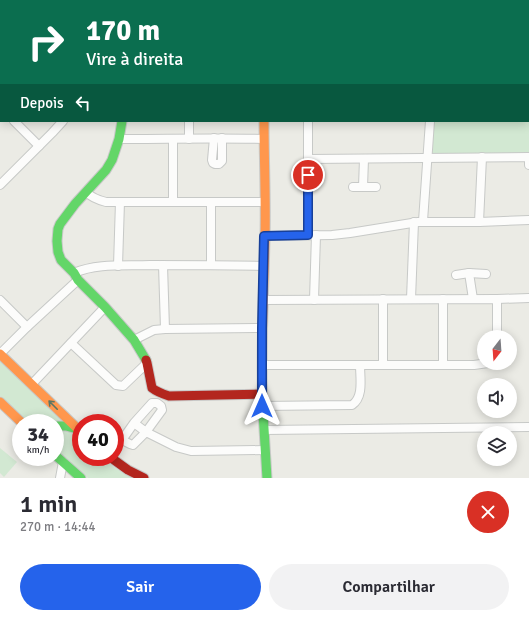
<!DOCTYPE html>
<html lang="pt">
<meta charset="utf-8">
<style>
:root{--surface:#fff;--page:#f2f2f3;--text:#2b2b33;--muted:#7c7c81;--accent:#2563eb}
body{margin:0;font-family:Signika,sans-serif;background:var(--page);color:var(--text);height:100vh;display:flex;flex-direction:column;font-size:15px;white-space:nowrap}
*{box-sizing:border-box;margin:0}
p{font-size:13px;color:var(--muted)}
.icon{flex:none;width:22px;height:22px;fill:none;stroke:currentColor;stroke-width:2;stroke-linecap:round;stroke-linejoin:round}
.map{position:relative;height:478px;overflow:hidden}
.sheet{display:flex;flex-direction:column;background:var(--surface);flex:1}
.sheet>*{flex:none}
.hud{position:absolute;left:0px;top:0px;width:529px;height:122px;box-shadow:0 2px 10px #0003;background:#0b6e4f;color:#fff;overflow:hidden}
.needle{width:26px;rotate:197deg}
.fabs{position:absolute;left:477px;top:330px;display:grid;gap:8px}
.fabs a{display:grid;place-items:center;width:40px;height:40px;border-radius:50%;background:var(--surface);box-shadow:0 2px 10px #0003;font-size:20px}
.speed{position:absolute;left:12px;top:414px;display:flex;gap:8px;font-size:20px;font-weight:700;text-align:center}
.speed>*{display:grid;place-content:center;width:52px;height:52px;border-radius:50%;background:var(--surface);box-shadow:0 2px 10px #0003;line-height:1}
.speed small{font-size:10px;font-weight:400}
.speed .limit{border:6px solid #d22;background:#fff;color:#111}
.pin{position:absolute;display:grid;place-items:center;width:34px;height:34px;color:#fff;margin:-17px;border:2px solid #fff;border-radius:50%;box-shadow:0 1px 4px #0007}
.me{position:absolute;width:44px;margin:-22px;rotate:0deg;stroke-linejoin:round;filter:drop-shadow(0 0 3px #0008)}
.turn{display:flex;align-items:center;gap:14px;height:84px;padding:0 20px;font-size:18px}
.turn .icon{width:52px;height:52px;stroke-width:2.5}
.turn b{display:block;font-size:28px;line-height:34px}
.then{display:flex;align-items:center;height:38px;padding:0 20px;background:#0003;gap:8px;font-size:15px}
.round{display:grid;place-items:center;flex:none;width:42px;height:42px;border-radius:21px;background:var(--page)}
.headline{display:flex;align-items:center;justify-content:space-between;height:68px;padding:0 20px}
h1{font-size:24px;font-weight:600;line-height:30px}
.button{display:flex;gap:8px;margin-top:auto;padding:8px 20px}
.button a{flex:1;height:46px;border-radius:24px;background:var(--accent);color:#fff;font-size:16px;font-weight:600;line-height:46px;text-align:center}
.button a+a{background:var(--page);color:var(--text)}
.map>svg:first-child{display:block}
.education{fill:#deded4}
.green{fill:#d2e8d2}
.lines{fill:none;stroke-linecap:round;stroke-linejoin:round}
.street-casing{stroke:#c7c9c7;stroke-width:10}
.fast-casing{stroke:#c8c9c8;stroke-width:11}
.slow-casing{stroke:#c8c9c8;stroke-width:11}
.jam-casing{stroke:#c8c9c8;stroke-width:11}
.street{stroke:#fcfcfb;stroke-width:8}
.fast{stroke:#63d668;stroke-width:9}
.slow{stroke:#ff974d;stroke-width:9}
.jam{stroke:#b3261e;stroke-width:9}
.oneway{stroke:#5c7564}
.route-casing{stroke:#184099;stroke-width:10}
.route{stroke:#2563eb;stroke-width:7}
</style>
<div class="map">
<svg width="529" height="478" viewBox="0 0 529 478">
<rect width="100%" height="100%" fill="#ebebe5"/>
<rect class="education" x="440" y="0" width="85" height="1"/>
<g class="green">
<path d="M528,24H529V157L426,160L429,121H528Z"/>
<path d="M0,360L65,421L54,423H27L0,396Z"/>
<path d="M60,429L69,431L81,441V457H101L115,468L135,478H88L55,449V432Z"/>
<path d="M0,448L17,462L4,477L0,473Z"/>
</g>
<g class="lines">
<g class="street-casing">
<g id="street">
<path d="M32,1L33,0"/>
<path d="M152,1L153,0"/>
<path d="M218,1L219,0"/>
<path d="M433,1V0"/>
<path d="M0,3H1"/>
<path d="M0,108L1,109"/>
<path d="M14,121L39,146"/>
<path d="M189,121V139"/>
<path d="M308,121V235"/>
<path d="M214,138L212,160L213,163L215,164H219L222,161V138"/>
<path d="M119,139C168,139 216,138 264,139"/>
<path d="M173,139V202"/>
<path d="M309,159L529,157V165"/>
<path d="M0,185L52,133L63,121"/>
<path d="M353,187H376"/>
<path d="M363,187L364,159"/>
<path d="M86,192C92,198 98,200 106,202H265"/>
<path d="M423,221L430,121"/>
<path d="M479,222L482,157"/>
<path d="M265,236L332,235L350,233L418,222H479L529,220"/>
<path d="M163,265L165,329"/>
<path d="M211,265V202"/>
<path d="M118,266L120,202"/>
<path d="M74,273C97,263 125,266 150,265C188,265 226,265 264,266"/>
<path d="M469,273L473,299"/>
<path d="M456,275L469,273L486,274"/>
<path d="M383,299V365"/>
<path d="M411,299L414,222"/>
<path d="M443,299V365"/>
<path d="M497,299L529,298"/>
<path d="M0,300L27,327"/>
<path d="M263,300L497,299V337"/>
<path d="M314,300L316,235"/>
<path d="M134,340L154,330L165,329L262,328"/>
<path d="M71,343L116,385L123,386L147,363"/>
<path d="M0,354L27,327L78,280"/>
<path d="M262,365H474L488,363"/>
<path d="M32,384L105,307"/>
<path d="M262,406L352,405C364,397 360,378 360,365"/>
<path d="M134,423L122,440L130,444L133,445L146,432L162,410L161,406L157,403H152L134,423L146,432L176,447L191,451L265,450"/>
<path d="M264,430L529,427"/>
<path d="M60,478L63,462"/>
</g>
</g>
<g class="fast-casing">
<g id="fast">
<path d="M303,0V1"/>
<path d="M95,1L96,0"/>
<path d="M0,49L1,48"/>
<path d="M0,99L1,98"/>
<path d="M122,121L119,139L112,160L106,170L75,204L60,224L58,229L57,241L58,252L61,260L74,273L78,280L105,307L134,340L146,360"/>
<path d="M263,412L267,478"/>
<path d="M55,426H66L77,429"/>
<path d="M55,455L81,478"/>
</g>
</g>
<g class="slow-casing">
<g id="slow">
<path d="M48,1L49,0"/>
<path d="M0,354L81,432"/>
<path d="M0,402L22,423"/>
<path d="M263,412C260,353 264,295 265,237C266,199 264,160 264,121"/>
</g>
</g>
<g class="jam-casing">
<g id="jam">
<path d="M78,0L79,1"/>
<path d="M146,360L147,363L152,388C157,392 163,394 169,396L262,394"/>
<path d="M110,457L128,470L144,478"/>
</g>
</g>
<use href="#street" class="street"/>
<use href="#fast" class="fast"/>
<use href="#slow" class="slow"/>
<use href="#jam" class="jam"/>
</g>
<defs><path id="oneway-shaft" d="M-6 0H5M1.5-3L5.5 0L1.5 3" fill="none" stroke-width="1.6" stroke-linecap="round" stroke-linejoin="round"/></defs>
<use class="oneway" href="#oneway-shaft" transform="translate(53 405) rotate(-135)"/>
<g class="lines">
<g class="route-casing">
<path id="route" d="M262,406V328L264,236L308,235V175"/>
</g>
<use href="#route" class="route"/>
</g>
</svg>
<div class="fabs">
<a><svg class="needle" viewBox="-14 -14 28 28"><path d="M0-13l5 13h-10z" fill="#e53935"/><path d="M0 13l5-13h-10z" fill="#7c7c81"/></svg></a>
<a><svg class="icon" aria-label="sound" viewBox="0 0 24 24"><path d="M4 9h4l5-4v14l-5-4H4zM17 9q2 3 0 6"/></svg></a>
<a><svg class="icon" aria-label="layers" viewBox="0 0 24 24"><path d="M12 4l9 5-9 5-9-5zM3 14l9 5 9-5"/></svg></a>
</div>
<div class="speed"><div>34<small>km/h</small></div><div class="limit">40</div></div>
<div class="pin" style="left:308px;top:175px;background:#d93025"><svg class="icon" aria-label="arrive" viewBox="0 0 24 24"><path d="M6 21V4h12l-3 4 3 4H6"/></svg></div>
<svg class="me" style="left:262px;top:406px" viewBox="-20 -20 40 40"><path d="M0-17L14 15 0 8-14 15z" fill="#2563eb" stroke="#fff" stroke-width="4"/></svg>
<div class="hud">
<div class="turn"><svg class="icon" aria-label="right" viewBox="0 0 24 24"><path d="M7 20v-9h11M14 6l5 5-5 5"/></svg><div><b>170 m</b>Vire à direita</div></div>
<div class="then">Depois<svg class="icon" aria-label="left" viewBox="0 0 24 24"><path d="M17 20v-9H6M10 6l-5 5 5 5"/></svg></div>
</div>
</div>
<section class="sheet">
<div class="headline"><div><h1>1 min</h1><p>270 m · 14:44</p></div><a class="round" style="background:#d93025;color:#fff"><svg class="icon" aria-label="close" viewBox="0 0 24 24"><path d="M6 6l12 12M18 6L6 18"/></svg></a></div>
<div class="button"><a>Sair</a><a>Compartilhar</a></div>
</section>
